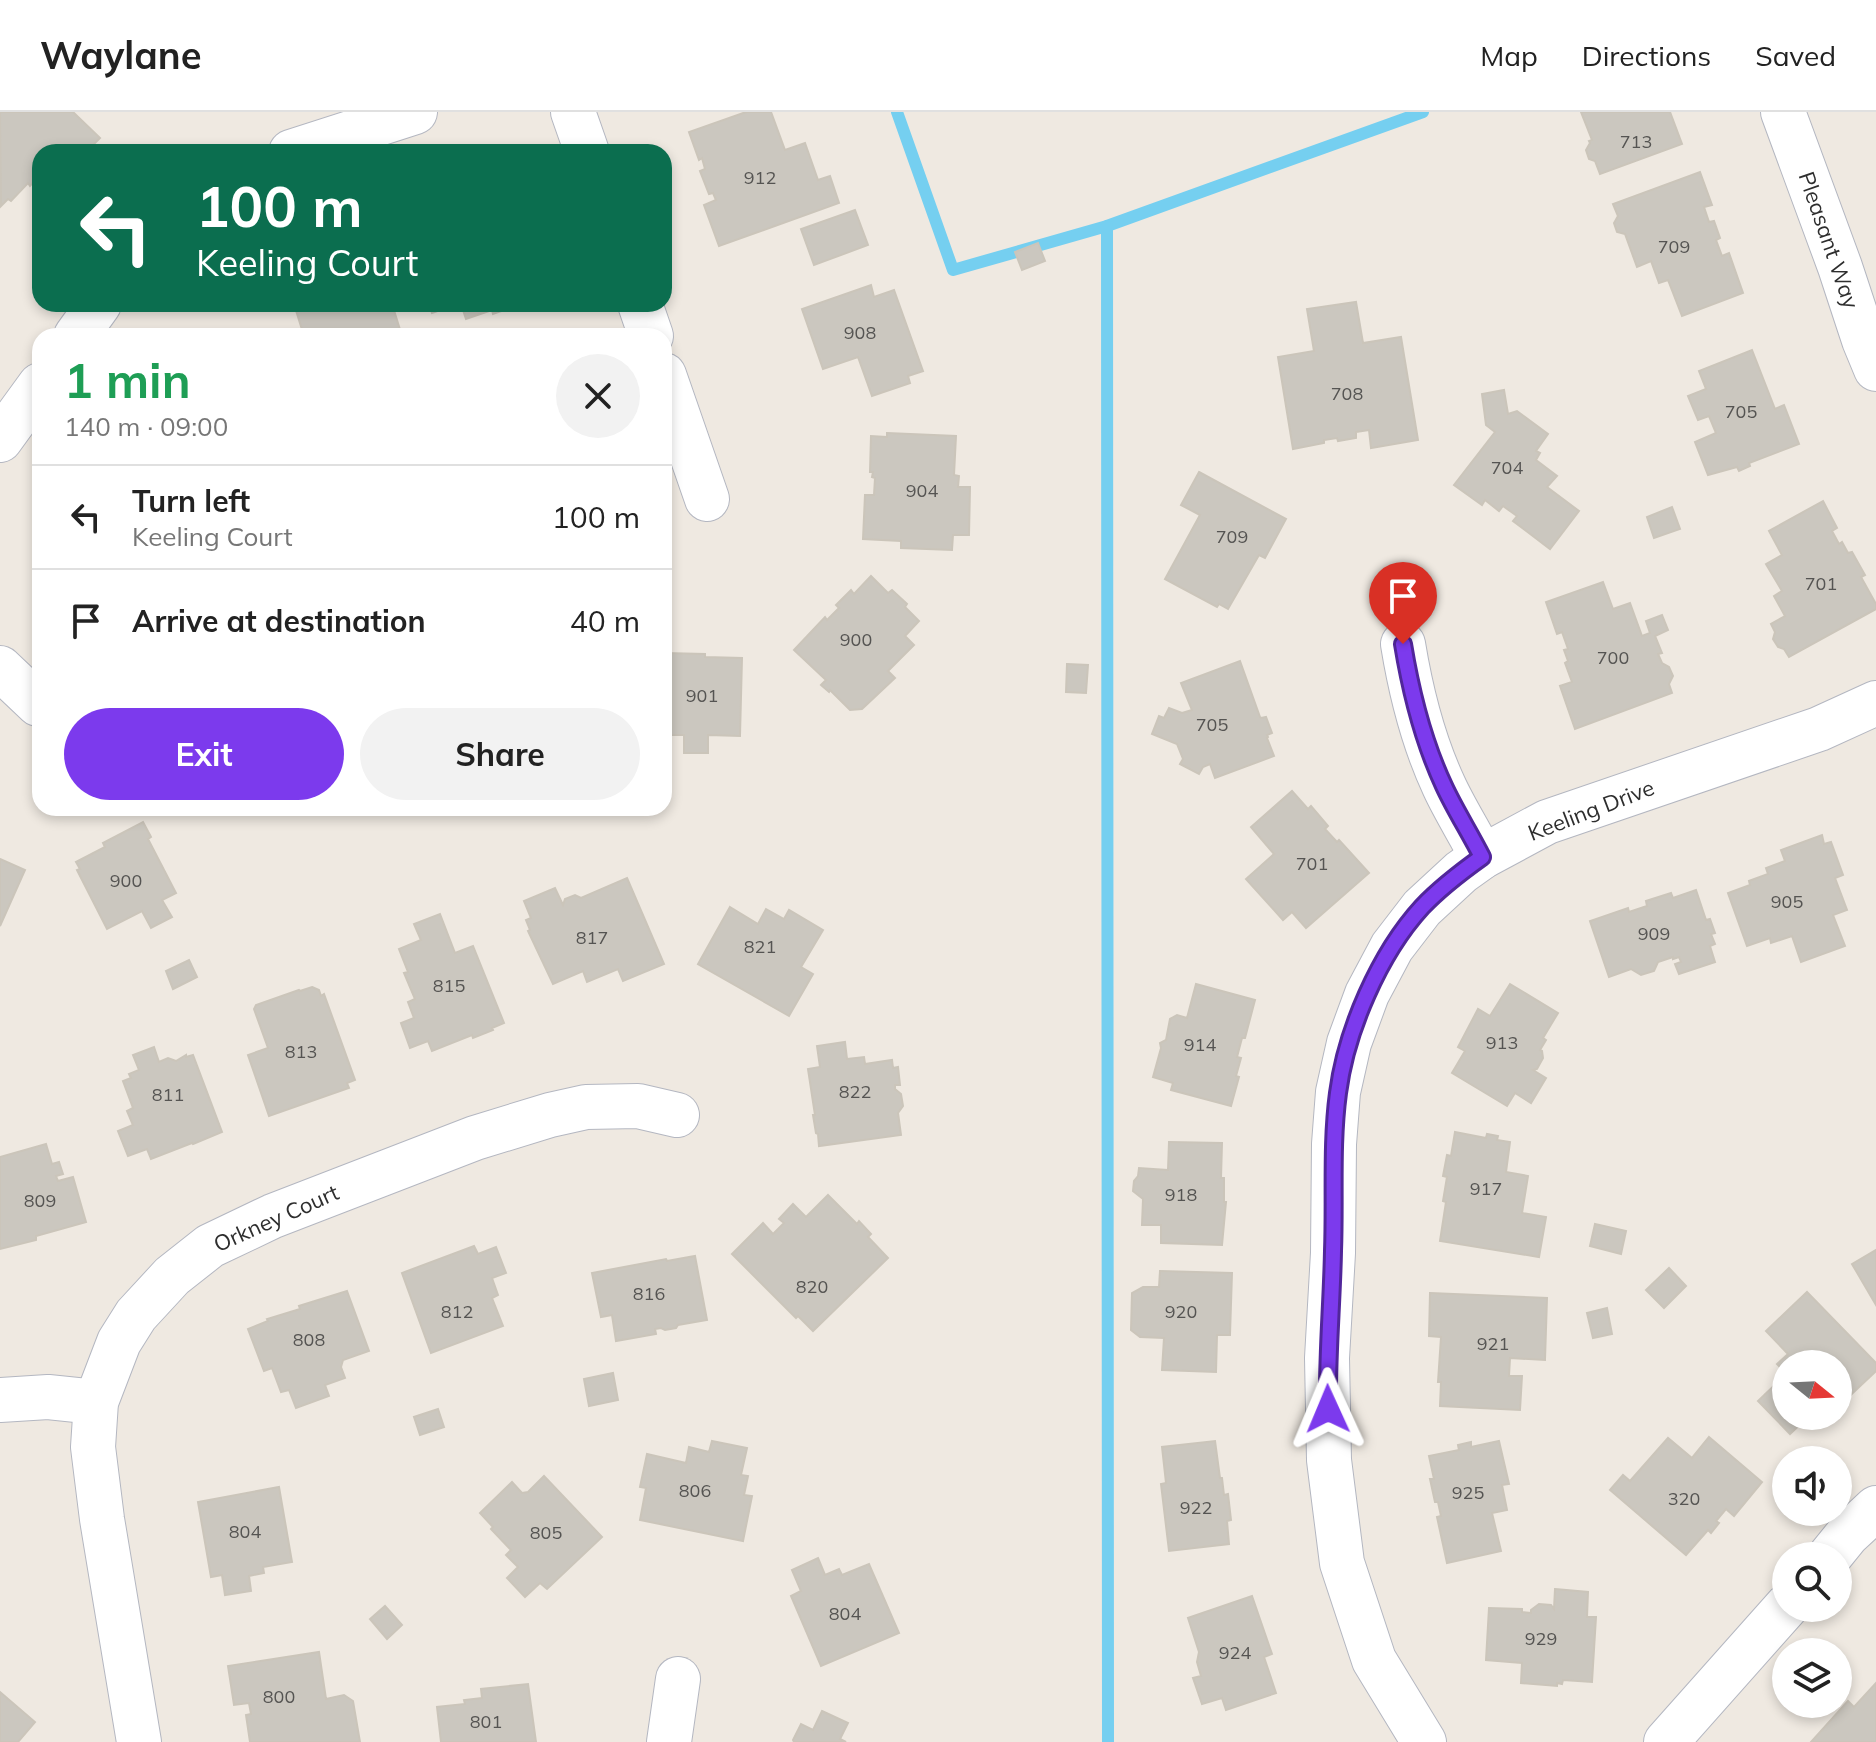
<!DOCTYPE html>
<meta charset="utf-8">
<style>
:root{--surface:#fff;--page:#f2f2f2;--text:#222;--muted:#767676;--line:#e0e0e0;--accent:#7c3aed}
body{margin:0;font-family:Mulish,sans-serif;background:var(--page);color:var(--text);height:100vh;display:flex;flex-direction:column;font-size:30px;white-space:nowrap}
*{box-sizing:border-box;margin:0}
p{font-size:26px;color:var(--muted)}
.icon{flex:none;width:44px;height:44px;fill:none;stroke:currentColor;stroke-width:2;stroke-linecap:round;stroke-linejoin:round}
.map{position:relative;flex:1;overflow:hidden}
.panel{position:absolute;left:32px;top:216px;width:640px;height:488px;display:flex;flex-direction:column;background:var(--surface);border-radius:24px;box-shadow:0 4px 12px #0003}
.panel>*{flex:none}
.hud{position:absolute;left:32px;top:32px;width:640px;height:168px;border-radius:24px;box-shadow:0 4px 12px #0003;background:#0b6e4f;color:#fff;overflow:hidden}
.needle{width:52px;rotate:108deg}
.fabs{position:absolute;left:1772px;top:1238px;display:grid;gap:16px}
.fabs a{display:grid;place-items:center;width:80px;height:80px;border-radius:50%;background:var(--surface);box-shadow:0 4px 12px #0003;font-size:40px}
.pin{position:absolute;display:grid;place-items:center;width:68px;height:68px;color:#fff;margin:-82px -34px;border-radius:50% 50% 50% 0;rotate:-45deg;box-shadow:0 0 8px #0007}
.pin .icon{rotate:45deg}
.me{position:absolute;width:88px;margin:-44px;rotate:359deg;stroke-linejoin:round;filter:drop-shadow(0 0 6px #0008)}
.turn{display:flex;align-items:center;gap:28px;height:168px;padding:0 32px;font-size:36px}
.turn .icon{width:104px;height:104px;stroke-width:2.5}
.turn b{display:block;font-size:56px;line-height:68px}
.round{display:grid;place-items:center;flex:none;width:84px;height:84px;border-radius:42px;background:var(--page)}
.summary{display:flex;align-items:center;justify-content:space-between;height:136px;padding:0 32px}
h1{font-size:48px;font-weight:700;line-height:60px;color:#1e9e55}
.cta{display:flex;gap:16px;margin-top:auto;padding:16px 32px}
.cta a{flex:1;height:92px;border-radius:48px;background:var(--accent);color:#fff;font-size:32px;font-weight:700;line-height:92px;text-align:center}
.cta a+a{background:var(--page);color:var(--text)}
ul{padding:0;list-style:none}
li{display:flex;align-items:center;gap:24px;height:104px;padding:0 32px;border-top:2px solid var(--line)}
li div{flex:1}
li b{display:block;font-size:30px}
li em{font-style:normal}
header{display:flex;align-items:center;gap:48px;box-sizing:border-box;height:112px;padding:0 40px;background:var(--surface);border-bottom:2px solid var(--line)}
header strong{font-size:38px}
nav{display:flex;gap:44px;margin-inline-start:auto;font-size:28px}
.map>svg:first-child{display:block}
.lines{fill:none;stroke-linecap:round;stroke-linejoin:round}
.stream{stroke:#75cff0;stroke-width:12}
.building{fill:#cbc7bf;stroke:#cbc5ba;stroke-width:2}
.minor-casing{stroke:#b4b7c1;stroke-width:46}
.minor{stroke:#fff;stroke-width:44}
.route-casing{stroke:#51269a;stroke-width:20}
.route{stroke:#7c3aed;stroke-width:14}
.labels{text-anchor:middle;stroke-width:7;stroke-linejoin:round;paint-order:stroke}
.number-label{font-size:18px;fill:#555452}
.street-label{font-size:22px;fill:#2e2e2e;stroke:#fff}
</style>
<header>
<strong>Waylane</strong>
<nav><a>Map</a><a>Directions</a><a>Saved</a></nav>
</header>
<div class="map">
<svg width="1876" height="1630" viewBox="0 0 1876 1630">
<rect width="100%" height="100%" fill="#efe9e1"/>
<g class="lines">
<g class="stream">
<path d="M897,0L953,158L1107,114L1423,0"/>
<path d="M1107,114L1108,1630"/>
</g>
</g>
<g class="building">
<path d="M0,0H73L100,26L86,40H40V54L38,56L40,58V63L30,74L28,71L11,89L8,87L1,94Z"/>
<path d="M746,0H771L785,38L805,31L818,68L830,64L839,91L719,134L704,93L716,88L713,81L709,82L700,59L705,57L702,46L699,48L689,20Z"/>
<path d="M1581,0H1670L1682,32L1600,62L1595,49L1589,47L1586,38L1590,31L1589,29L1592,28Z"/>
<path d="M1700,60L1712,93L1704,95L1709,110L1714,109L1720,126L1716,128L1722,144L1729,141L1743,181L1682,204L1668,168L1659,171L1651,149L1637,155L1625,122L1617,120L1614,111L1618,104L1613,92Z"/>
<path d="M855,98L868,133L814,153L801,117Z"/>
<path d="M1038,131L1045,149L1022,158L1015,140Z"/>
<path d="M871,173L874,185L894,178L923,259L908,264L910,271L872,284L858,245L823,257L802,197Z"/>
<path d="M1356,190L1363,231L1401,225L1418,328L1371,336L1369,318L1356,320V326L1338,329L1337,326L1324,328V331L1293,337L1278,245L1314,239L1307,197Z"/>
<path d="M294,192H392L402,224H304Z"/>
<path d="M429,192H458L432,201Z"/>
<path d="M461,192H521L493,202L492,198L466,207Z"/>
<path d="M1752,238L1775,297L1784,293L1799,332L1749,351L1750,354L1739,359L1737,355L1708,363L1695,330L1716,321L1709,304L1698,308L1688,284L1706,277L1699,259Z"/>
<path d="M1504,278L1508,302L1517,299L1548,322L1536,339L1540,341L1536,348L1557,364L1547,375L1579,399L1550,437L1513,409L1517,404L1503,394L1499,399L1485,388L1482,393L1454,373L1495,320L1486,313L1482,282Z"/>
<path d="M887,321L956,324L954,363L959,364L958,375H970L969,423H953L952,438L901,436V429L863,427L865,383H874L875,366L872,365L873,360H870L871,324L887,325Z"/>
<path d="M1199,360L1286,407L1265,446L1259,443L1228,497L1219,492L1217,495L1165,467L1200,403L1181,393Z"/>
<path d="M1823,389L1837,416L1832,419L1839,432L1842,430L1848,441L1852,440L1865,463L1861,465L1876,492V497L1789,545L1784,537L1778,535L1773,527L1775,520L1771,512L1785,504L1774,484L1782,479L1766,452L1782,443L1769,419Z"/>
<path d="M1672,395L1680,417L1654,426L1647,405Z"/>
<path d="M871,464L888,481L892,478L907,492L905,495L919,509L905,524L914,533L888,559L895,566L862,597L850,598L830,578L829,580L821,573L826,568L794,538L825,505L827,508L839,496L836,493L851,478L854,482Z"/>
<path d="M1603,470L1613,497L1630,491L1642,524L1650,521L1646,509L1662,503L1668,518L1655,524L1662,541L1658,542L1662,551L1669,555L1673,564L1669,572L1672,581L1575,617L1560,574L1572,570L1565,551L1568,549L1564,538L1568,537L1562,520L1557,522L1546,490Z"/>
<path d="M664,541L705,542V545L742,546L740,624L708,623V641H684V623H664Z"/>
<path d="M1240,549L1260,605L1261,606L1266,605L1272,621L1267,623L1268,625L1267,626L1274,644L1215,666L1210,652L1203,655L1199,662L1180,652L1183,647L1177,632L1152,622L1159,604L1164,606L1169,596L1182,601L1192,598L1181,571Z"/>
<path d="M1067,552L1088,553L1086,581L1066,580Z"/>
<path d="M1292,679L1308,697L1311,694L1328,714L1325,717L1337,730L1339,728L1369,761L1306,816L1292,800L1283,808L1246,767L1274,742L1251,715Z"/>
<path d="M143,710L151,725L148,727L176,781L162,788L172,805L151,816L142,799L107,817L77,758L80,757L76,750L105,735L103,731Z"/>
<path d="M1822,723L1824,732L1831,730L1843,763L1835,766L1847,798L1833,803L1845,834L1801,850L1792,824L1771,831L1770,826L1747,834L1728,781L1750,773L1749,769L1768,762L1766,756L1785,749L1781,738Z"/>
<path d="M0,747L25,758L0,814Z"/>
<path d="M627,766L664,852L623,869L618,857L587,870L583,859L553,872L528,819L530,818L526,808L531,806L524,789L555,776L563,793L565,787L575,783L581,786Z"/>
<path d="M1696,778L1706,808L1710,807L1715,821L1711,822L1715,832L1710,834L1715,850L1679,862L1675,852L1681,850L1679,845L1673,847V845L1658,850L1654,859L1641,863L1631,857L1609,865L1590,809L1628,796L1629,800L1647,794L1646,789L1671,781L1673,786Z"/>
<path d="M730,795L758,812L766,797L784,807L789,798L823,818L801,855L813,862L789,904L698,852Z"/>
<path d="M440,802L455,841L473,834L504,911L492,916L493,918L473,926L472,923L432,939L428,929L410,936L401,911L414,906L408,890L415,887L404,861L408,860L399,837L421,828L414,812Z"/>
<path d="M189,848L197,865L173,877L166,859Z"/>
<path d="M1196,872L1255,888L1245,926H1242L1237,945L1241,946L1236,964L1239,965L1231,994L1171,978L1173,971L1153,965L1161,936L1160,931L1166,928L1170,907L1177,903L1187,906Z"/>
<path d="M1510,872L1558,901L1543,926L1546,928L1540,938L1542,939L1543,946L1537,957L1533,958L1546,966L1531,991L1515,981L1507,994L1452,961L1465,939L1458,935L1478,897L1490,904Z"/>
<path d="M312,875L319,878L321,884L324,882L355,968L347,971L349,976L269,1004L248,943L268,936L254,897L256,893L299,878L300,879Z"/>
<path d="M845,930L847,947L864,945L865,952L892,948L893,956L898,955L900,973H895V977L901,982L903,994L898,1001L901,1023L819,1034L818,1022L816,1021L813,1003H815L808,957L820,955L817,934Z"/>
<path d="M154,935L159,950L168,946L176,949L186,943V945L193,943L222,1020L193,1032L192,1031L151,1047L147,1037L128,1044L118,1019L133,1013L127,999L133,996L123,969L131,966L129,962L139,958L133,943Z"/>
<path d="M1455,1020L1486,1026L1487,1022L1498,1024L1497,1028L1510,1030L1506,1060L1528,1064L1522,1101L1546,1105L1539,1145L1440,1129L1446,1090L1443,1089L1447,1065L1443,1064L1447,1043L1451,1044Z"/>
<path d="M1169,1030L1222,1031L1221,1066H1224V1090H1226L1222,1133L1161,1131V1113H1142L1143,1087L1133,1079L1134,1069L1138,1064L1139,1056L1168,1058Z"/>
<path d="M46,1032L52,1052L59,1050L63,1062L56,1064L58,1069L73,1065L86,1110L36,1124V1128L0,1137V1045Z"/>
<path d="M828,1083L857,1112L859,1109L871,1122L868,1125L888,1146L813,1219L798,1204L796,1206L732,1142L763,1111L773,1122L784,1111L779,1107L793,1092L806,1105Z"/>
<path d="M1595,1112L1626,1119L1621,1142L1590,1134Z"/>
<path d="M474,1134L478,1142L496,1135L506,1161L492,1166L498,1183L492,1186L503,1214L431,1241L402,1161Z"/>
<path d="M1876,1138V1193L1852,1152Z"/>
<path d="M695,1144L707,1208L678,1213L676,1216L665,1218L661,1216L655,1217L656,1222L616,1229L612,1203L601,1205L592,1161L666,1147L667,1149Z"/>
<path d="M1669,1156L1686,1174L1664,1196L1646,1178Z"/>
<path d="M1160,1159L1232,1161L1230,1223H1217L1216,1260L1162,1258L1164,1226L1140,1225L1131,1218L1132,1181L1143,1175H1159Z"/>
<path d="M347,1179L369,1239L343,1248L341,1255L345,1266L325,1273L329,1284L296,1296L289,1278L281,1280L272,1256L264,1259L248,1217L268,1209L267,1207L300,1197L299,1194Z"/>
<path d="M1807,1180L1876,1251V1259L1838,1295V1252H1786V1261L1777,1252L1788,1242L1766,1219Z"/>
<path d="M1430,1181L1547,1186L1545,1248L1510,1246L1509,1264H1522L1520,1298L1440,1294L1441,1270H1438L1441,1225L1429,1224Z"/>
<path d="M1607,1196L1612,1222L1593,1226L1587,1201Z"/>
<path d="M613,1261L618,1288L589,1294L584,1267Z"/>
<path d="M1786,1262V1304H1809L1790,1322L1758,1289Z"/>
<path d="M438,1297L444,1315L420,1323L414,1305Z"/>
<path d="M1709,1325L1762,1370L1734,1404L1726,1397L1716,1409L1719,1411L1711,1421L1708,1418L1686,1443L1610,1378L1623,1363L1630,1369L1668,1326L1692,1346Z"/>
<path d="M712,1329L747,1336L741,1363L748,1364L744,1383L752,1384L743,1429L640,1408L646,1376L640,1375L647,1342L686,1351L689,1335L709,1340Z"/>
<path d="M1215,1329L1220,1366H1222L1224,1383L1228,1382L1231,1408L1227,1409L1229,1432L1169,1439L1161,1372L1166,1371L1162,1335Z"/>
<path d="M1499,1329L1509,1372L1502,1373L1507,1398L1492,1401L1501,1439L1447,1451L1437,1405L1441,1404L1438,1390H1435L1430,1367H1434L1429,1344L1459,1338L1458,1333L1471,1330V1335Z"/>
<path d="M544,1364L602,1425L547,1477L540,1471L525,1485L507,1466L518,1455L506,1443L511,1438L491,1417L493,1415L480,1401L512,1370L522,1381L528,1380Z"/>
<path d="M279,1375L292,1450L263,1455L264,1461L249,1464L251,1479L225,1483L222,1463L211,1465L198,1390Z"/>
<path d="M818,1446L825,1463L839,1457L842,1463L869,1452L899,1521L821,1554L791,1484L801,1479L792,1458Z"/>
<path d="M1555,1477L1588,1480L1587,1505H1596L1592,1570L1563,1568L1562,1572L1557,1571V1574L1521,1571L1522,1551L1486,1548L1489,1496L1522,1497V1500L1531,1501V1498L1539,1492L1551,1493L1554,1497Z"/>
<path d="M1252,1484L1272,1542L1264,1545L1276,1581L1226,1598L1222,1586L1202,1592L1193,1566L1201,1564L1197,1550L1199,1540L1188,1506Z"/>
<path d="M385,1494L402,1513L387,1527L370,1507Z"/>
<path d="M319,1540L326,1587L344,1583L353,1589L360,1630H250L246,1603L251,1602L249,1591L234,1593L228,1554Z"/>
<path d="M1876,1571V1630H1811L1848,1589L1854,1595Z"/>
<path d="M528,1572L536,1630H441L437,1595L465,1592L464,1588L482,1586L481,1577Z"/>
<path d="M0,1580L35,1610L18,1630H0Z"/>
<path d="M822,1599L848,1611L840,1627L846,1630H794L793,1628L801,1612L813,1618Z"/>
</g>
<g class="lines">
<g class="minor-casing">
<g id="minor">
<path d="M573,0L587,40"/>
<path d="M1783,0L1840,155L1864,228L1876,257"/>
<path d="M291,40L415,0"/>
<path d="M640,192L651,224"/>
<path d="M76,224L99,192"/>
<path d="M664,263L707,387"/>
<path d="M0,328L40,273"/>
<path d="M1403,532C1411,581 1423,629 1444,674C1455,698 1470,721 1482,745"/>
<path d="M0,556L38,592"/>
<path d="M0,1288L48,1285L96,1290"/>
<path d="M1830,1444L1847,1423L1876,1396"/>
<path d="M139,1630L102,1407L93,1335L96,1290L119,1230L136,1203L172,1164L210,1134L273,1104L475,1026L550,1003L586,995L638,994L677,1003"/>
<path d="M669,1630L678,1567"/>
<path d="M1424,1630L1374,1548L1342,1451L1329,1348L1327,1246L1333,1141L1334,1032L1338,980L1349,931L1367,882L1392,835L1422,796L1461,760L1482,745L1547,710L1819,617L1876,591"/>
<path d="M1666,1630L1786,1495"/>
</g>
</g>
<use href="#minor" class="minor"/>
</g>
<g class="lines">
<g class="route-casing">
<path id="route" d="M1328,1297C1327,1244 1332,1192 1333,1139C1335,1087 1331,1033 1338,981C1346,919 1379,842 1422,795C1440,776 1461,760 1482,745C1470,721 1455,698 1444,674C1423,629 1411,581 1403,532"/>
</g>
<use href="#route" class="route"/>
</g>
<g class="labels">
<g class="number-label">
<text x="1636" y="36">713</text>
<text x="760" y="72">912</text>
<text x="1674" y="141">709</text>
<text x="860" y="227">908</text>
<text x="1347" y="288">708</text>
<text x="1741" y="306">705</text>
<text x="1507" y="362">704</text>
<text x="922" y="385">904</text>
<text x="1232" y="431">709</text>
<text x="1821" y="478">701</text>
<text x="856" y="534">900</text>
<text x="1613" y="552">700</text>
<text x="702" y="590">901</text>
<text x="1212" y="619">705</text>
<text x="1312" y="758">701</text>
<text x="126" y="775">900</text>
<text x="1787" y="796">905</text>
<text x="1654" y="828">909</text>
<text x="592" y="832">817</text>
<text x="760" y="841">821</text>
<text x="449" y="880">815</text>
<text x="1502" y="937">913</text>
<text x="1200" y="939">914</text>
<text x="301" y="946">813</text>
<text x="855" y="986">822</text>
<text x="168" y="989">811</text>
<text x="1486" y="1083">917</text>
<text x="1181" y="1089">918</text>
<text x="40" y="1095">809</text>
<text x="812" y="1181">820</text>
<text x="649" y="1188">816</text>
<text x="457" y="1206">812</text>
<text x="1181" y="1206">920</text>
<text x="309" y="1234">808</text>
<text x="1493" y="1238">921</text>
<text x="695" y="1385">806</text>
<text x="1468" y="1387">925</text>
<text x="1684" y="1393">320</text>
<text x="1196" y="1402">922</text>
<text x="245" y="1426">804</text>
<text x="546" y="1427">805</text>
<text x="845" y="1508">804</text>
<text x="1541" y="1533">929</text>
<text x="1235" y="1547">924</text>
<text x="279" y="1591">800</text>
<text x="486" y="1616">801</text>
</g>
<g class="street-label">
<text transform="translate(1829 128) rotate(71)" y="8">Pleasant Way</text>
<text transform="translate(1591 698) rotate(-21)" y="8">Keeling Drive</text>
<text transform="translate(276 1106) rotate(-24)" y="8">Orkney Court</text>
</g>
</g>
</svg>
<div class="fabs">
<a><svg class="needle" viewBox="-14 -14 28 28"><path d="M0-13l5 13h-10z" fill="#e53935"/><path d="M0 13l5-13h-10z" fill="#767676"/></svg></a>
<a><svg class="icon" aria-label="sound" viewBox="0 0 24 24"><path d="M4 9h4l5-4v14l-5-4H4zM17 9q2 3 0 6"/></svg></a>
<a><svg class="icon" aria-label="search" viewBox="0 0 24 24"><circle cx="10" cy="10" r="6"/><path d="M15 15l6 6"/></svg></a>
<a><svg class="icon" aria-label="layers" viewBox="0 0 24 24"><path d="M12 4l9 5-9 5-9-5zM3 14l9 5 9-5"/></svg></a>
</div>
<div class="pin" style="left:1403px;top:532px;background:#d93025"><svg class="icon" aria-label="arrive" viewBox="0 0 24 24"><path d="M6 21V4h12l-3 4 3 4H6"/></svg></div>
<svg class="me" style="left:1328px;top:1297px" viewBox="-20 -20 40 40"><path d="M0-17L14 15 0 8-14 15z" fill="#7c3aed" stroke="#fff" stroke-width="4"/></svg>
<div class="hud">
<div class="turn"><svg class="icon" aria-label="left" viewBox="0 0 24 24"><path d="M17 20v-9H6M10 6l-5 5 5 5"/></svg><div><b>100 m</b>Keeling Court</div></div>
</div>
<section class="panel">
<div class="summary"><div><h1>1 min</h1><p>140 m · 09:00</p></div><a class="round"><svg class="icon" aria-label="close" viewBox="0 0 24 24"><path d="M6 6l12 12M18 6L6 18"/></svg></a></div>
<ul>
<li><svg class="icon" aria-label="left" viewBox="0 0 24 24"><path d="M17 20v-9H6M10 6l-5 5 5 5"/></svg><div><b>Turn left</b><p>Keeling Court</p></div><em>100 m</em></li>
<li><svg class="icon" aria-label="arrive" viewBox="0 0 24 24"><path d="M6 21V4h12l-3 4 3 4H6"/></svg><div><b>Arrive at destination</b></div><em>40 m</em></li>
</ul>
<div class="cta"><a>Exit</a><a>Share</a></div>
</section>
</div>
